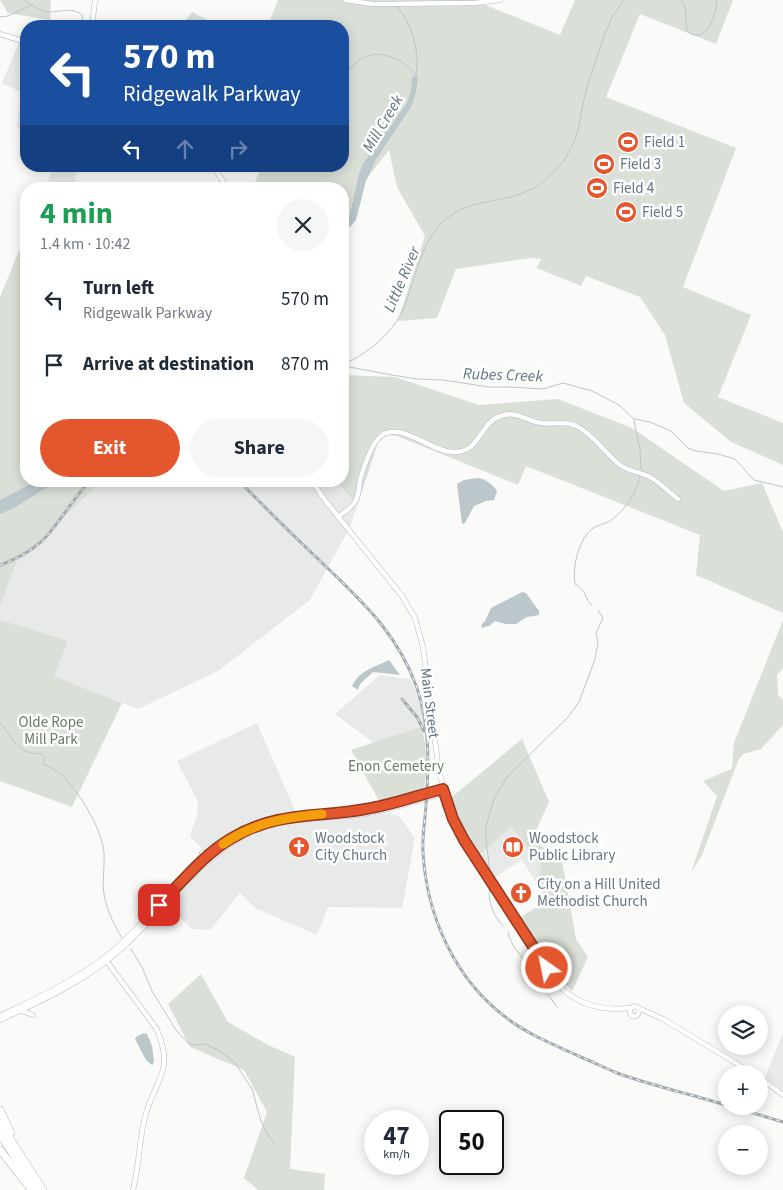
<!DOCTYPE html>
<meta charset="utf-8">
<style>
:root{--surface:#fff;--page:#f6f6f7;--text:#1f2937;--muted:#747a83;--accent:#e4572e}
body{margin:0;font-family:"Source Sans 3",sans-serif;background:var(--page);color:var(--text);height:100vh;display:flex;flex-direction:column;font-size:19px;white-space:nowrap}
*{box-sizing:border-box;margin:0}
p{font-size:16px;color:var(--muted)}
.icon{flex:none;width:28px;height:28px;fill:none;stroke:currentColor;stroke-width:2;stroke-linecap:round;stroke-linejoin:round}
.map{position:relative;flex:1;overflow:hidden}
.sheet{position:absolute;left:20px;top:182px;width:329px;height:305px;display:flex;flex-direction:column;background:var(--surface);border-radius:20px;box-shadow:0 2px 12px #0003}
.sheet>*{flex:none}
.banner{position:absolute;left:20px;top:20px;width:329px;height:152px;border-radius:20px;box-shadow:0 2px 12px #0003;background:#1a4fa0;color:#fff;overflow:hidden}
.buttons{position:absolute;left:718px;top:1005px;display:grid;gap:10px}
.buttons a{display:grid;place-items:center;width:50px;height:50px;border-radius:50%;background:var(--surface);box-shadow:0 2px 12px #0003;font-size:25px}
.speed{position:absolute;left:364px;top:1110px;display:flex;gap:10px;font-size:25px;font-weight:700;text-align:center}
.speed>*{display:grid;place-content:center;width:65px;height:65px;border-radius:50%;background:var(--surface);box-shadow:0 2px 12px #0003;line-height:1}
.speed small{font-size:12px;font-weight:400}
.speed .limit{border:2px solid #111;border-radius:8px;background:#fff;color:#111}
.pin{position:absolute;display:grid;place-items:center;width:42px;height:42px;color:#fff;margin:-21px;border-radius:10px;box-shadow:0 2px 8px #0006}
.me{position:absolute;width:55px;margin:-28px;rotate:327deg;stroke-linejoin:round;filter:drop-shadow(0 0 4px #0008)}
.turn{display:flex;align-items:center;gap:18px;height:105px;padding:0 20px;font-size:22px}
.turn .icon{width:65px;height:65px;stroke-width:2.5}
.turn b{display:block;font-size:35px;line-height:42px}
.lanes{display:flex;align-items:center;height:48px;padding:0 20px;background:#0003;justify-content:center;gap:25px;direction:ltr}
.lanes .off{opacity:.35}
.round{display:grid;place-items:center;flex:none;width:52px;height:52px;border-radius:26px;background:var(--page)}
.overview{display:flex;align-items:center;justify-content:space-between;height:85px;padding:0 20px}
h1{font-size:30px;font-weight:700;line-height:38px;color:#1e9e55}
.primary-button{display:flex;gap:10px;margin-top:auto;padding:10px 20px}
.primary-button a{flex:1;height:58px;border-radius:30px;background:var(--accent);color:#fff;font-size:20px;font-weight:700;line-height:58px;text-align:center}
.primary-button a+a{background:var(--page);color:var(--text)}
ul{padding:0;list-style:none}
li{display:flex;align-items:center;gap:15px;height:65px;padding:0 20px}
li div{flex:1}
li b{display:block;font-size:19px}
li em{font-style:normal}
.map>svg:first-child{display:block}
.built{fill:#e8e9e9}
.green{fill:#dadfd7}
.water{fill:#bbc7cb}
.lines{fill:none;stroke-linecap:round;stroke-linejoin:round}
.stream{stroke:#bbc7cb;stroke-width:1}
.secondary-casing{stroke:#b3babf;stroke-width:5.5}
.highway-casing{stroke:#b4b9bd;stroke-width:8}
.secondary{stroke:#fff;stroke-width:4.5}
.highway{stroke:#fff;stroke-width:7}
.rail-casing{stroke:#a2aab0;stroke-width:3}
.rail{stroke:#fff;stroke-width:1;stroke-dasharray:4;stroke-linecap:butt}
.route-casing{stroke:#94391e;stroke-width:12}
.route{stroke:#e4572e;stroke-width:9}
.slow{stroke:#f59e0b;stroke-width:9}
.labels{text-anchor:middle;stroke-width:5;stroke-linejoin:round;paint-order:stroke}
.poi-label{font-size:15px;fill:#657683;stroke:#fff;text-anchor:start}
.street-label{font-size:15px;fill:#657683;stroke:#fff}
.park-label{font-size:15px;fill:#687a64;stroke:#fff}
.water-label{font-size:16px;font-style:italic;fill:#60757c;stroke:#fff}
</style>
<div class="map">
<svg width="783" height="1190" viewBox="0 0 783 1190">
<rect width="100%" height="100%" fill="#fafaf8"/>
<g class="built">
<path d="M20,40L26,43V135L17,127L21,92L2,83Z"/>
<path d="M54,166H82L75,176L76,184L48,181Z"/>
<path d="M102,481H337L357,506L350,527L310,600L218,671L138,709L28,666L0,621V590L9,568Z"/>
<path d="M380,675L410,679L420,702L425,728L421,727L374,743L335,714Z"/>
<path d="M257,723L300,822L331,820L390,813L400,817L415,838L402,908L328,907L317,935L255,908L240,893L210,930L192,929L159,899L205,852L190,836L197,815L198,802L177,761Z"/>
<path d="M512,827L541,867L537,884L522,860L492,879L476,857Z"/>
<path d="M783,1033V1091L765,1077Z"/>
</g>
<g class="green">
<path d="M0,0H51L50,20L94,21L122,26H54L49,20L8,13Z"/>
<path d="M278,0H473L560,35L575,0H733L716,44L640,14L606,97L736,148L683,287L751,315L718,397L783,423V465L731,442L684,403L665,335L640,297L586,276L581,286L537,268L541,259L531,258L456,269L437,318L398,321L425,236L397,187L389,150L357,191L356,220L349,224L343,250V266L342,189H252L262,166H342V26H268Z"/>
<path d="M192,12L219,26H181Z"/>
<path d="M26,234V481H102L17,561L0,605V297Z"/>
<path d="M342,375L395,377L479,405L558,399L632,428L724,491L762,483L783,532V613L696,575L700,535L526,466L518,485L397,436L387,435L378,443L357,506L337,481H342Z"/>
<path d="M0,620L68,641L54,676L122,703L72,807L0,781Z"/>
<path d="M783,620V668L777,675L778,695L783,700V725L761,749L743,754L738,761L702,855L691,873L717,796L703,781L732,769L734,743Z"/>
<path d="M421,727C428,747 427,768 424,789L379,801L351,750Z"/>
<path d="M522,739L549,802L537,828L540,845L562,861L576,939L588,957L572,991L549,969L517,920L547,900L537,884L541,867L512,827L476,857L441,806Z"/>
<path d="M201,974L228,1022L268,1045L295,1057L290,1169L325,1174L324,1190H258L244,1178L267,1112L244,1070L190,1047L168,1004Z"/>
</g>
<g class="water">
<path d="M416,76L418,77L416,92L411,107L376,159L366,181L356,220L343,235V222L350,215L359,174L363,164L407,103L411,91L412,77Z"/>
<path d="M478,478C486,479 493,485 497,491L494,500L486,501L474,506L465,523L462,524L457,484L464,480Z"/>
<path d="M37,481H57L14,508L0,514V500Z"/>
<path d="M522,592L526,593L539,611V615L527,617L516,624H506L495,621L489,626L481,628L482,624L485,621L491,608Z"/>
<path d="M389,660L400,675L373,672L360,684L358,690L352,686C360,670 375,667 389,660Z"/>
<path d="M144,1033L147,1034L152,1046L154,1062L152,1065L146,1060L135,1039L136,1037Z"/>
</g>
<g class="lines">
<g class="stream">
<path d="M24,0C30,4 41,12 49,12C61,12 73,6 83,16L80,26"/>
<path d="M681,0C689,9 684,21 688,32C707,45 716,14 717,0"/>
<path d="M397,6C413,26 420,52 416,77"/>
<path d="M0,17L8,16L32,5"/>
<path d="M342,75C351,70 358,59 367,56C384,50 407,62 416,75"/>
<path d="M342,365C363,356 386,339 398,319C420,280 416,229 464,208C486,200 513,200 534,188C555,176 575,150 579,125C582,109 585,92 590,77C597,58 603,38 611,19C614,13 620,7 623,0"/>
<path d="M344,366L392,375L417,379L443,380L489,387H510L543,389L563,383L592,391L619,405L634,419L650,422L671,431L688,448L696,451L718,454L735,459L754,480L783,487"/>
<path d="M634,420L640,450L641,469"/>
<path d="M592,605C584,599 587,590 575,584C572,567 579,536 595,527C600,524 605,524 610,521C624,512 637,493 640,476"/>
<path d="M0,722C14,740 16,753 41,754L45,757L43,764C51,768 60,772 66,779C81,796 102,829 104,853C105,869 101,884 105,899C108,913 115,926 122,938"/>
<path d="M491,878L486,841V826L494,799L507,777L568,717L579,702L595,659L598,643L596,633L603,618L598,610"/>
<path d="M490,884C487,900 492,914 503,926"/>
<path d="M508,932C511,949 527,961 536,975H539"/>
<path d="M131,949L142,967L152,991L176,1030L188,1043L192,1045L204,1044L214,1048L220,1051L235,1063L252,1089L261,1121L268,1135L274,1143"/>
<path d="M542,978V986L557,1007"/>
</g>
<g class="secondary-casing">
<g id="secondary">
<path d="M346,0L372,4L475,3L500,0"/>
<path d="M92,26L95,0"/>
<path d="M0,34L26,42"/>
<path d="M213,166L228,189"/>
<path d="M312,481L324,499L402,596L415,618L423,647L439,772L453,819L472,853L560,987C580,1006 604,1011 630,1008"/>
<path d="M338,517C344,512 351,508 355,502C359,495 359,487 360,480C363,469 372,442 381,436C401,421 430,451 452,452C482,453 478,423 501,416C515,410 526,421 541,423C553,425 566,420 578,427C594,435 605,453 620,465C628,471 639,472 648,476C659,481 668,492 678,499"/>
<path d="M202,853L212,852"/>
<path d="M105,959L156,1028C177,1073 152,1082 144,1121C139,1143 139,1167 133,1190"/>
<path d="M639,1010L638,1014L636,1016H632L630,1013V1009L634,1006L663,1019L754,1074"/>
<path d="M22,1011L33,1015"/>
<path d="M0,1016C44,995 88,975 123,942C145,921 166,898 187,876C201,862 216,847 233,837C279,812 318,818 366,809C392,804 418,795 443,789"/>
<path d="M0,1020C44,1000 87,980 123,947C165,910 198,859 249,833C285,815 325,820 364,814C391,810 418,800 445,793"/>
<path d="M759,1077L783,1095"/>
</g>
</g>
<g class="highway-casing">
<g id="highway">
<path d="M0,1110L11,1133"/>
<path d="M0,1123L43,1190"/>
<path d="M0,1134L36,1190"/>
<path d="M0,1150L31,1189"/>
</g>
</g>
<use href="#secondary" class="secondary"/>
<use href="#highway" class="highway"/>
<g class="rail-casing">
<g id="rail">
<path d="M239,481C264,506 288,531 314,555C357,597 396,629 417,688C430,727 429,765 426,805C425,821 422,837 423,853C427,917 455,980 508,1019C529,1035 557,1046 581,1057C593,1062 605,1068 617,1073C653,1086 690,1094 726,1105"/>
<path d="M0,565C54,546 55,518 90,481"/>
<path d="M402,699L417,717L424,731"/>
<path d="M730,1106L783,1122"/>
</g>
</g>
<use href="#rail" class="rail"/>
</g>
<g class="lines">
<g class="route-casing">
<path id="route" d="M159,905C182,882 204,854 232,838C277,811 317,818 366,809C392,805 418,795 443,789L453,819L464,840L547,968"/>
</g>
<use href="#route" class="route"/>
<path class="slow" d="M223,844C253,823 286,817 322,814"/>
</g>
<defs>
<g id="stadium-disc" transform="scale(1.125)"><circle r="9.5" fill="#e4572e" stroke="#fff"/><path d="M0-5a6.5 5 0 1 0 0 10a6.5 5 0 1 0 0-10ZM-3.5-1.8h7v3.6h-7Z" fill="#fff"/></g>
<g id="church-disc" transform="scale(1.125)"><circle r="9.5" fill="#e4572e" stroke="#fff"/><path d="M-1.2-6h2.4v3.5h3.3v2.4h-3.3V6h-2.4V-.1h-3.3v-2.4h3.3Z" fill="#fff"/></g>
<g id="library-disc" transform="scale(1.125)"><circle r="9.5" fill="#e4572e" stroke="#fff"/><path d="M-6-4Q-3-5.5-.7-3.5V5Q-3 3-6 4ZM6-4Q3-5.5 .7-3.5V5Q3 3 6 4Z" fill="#fff"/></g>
</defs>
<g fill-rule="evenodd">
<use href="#stadium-disc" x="628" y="142"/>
<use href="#stadium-disc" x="604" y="164"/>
<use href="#stadium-disc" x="597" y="188"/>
<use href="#stadium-disc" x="626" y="212"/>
<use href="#church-disc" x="299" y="847"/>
<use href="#library-disc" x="513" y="847"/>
<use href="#church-disc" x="521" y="893"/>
</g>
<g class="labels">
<g class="poi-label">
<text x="644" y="147">Field 1</text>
<text x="620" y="169">Field 3</text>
<text x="613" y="193">Field 4</text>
<text x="642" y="217">Field 5</text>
<text x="315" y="843">Woodstock<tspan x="315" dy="17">City Church</tspan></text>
<text x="529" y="843">Woodstock<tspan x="529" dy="17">Public Library</tspan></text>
<text x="537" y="889">City on a Hill United<tspan x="537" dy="17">Methodist Church</tspan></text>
</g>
<g class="street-label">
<text transform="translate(430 703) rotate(83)" y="5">Main Street</text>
</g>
<g class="park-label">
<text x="51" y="727">Olde Rope<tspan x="51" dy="17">Mill Park</tspan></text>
<text x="396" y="771">Enon Cemetery</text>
</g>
<g class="water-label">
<text transform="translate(382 123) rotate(-59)" y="6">Mill Creek</text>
<text transform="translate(401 279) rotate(-67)" y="6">Little River</text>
<text transform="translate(503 374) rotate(2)" y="6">Rubes Creek</text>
</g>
</g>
</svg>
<div class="buttons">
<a><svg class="icon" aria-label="layers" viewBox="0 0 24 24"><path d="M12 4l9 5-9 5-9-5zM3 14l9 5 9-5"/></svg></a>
<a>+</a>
<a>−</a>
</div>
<div class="speed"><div>47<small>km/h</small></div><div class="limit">50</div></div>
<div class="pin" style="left:159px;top:905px;background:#d93025"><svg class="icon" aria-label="arrive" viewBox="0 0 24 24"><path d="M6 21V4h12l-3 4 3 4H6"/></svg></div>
<svg class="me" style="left:547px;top:968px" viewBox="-20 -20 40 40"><circle r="17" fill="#e4572e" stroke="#fff" stroke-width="3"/><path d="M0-11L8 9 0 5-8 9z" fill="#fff"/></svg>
<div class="banner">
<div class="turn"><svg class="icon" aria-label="left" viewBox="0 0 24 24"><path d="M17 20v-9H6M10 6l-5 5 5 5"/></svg><div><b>570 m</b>Ridgewalk Parkway</div></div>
<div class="lanes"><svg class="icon" aria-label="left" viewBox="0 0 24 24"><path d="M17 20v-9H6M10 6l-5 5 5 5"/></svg><svg class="icon off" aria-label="ahead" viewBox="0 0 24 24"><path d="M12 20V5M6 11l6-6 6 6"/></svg><svg class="icon off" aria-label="right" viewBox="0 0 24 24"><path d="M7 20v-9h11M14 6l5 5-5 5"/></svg></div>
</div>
<section class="sheet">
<div class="overview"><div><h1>4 min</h1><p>1.4 km · 10:42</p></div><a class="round"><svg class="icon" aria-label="close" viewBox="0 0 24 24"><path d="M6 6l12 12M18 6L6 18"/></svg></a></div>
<ul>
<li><svg class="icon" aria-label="left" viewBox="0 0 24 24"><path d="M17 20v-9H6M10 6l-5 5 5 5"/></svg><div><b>Turn left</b><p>Ridgewalk Parkway</p></div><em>570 m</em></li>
<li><svg class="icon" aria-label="arrive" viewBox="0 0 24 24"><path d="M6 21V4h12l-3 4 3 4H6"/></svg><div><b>Arrive at destination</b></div><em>870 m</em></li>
</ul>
<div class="primary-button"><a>Exit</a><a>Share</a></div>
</section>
</div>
